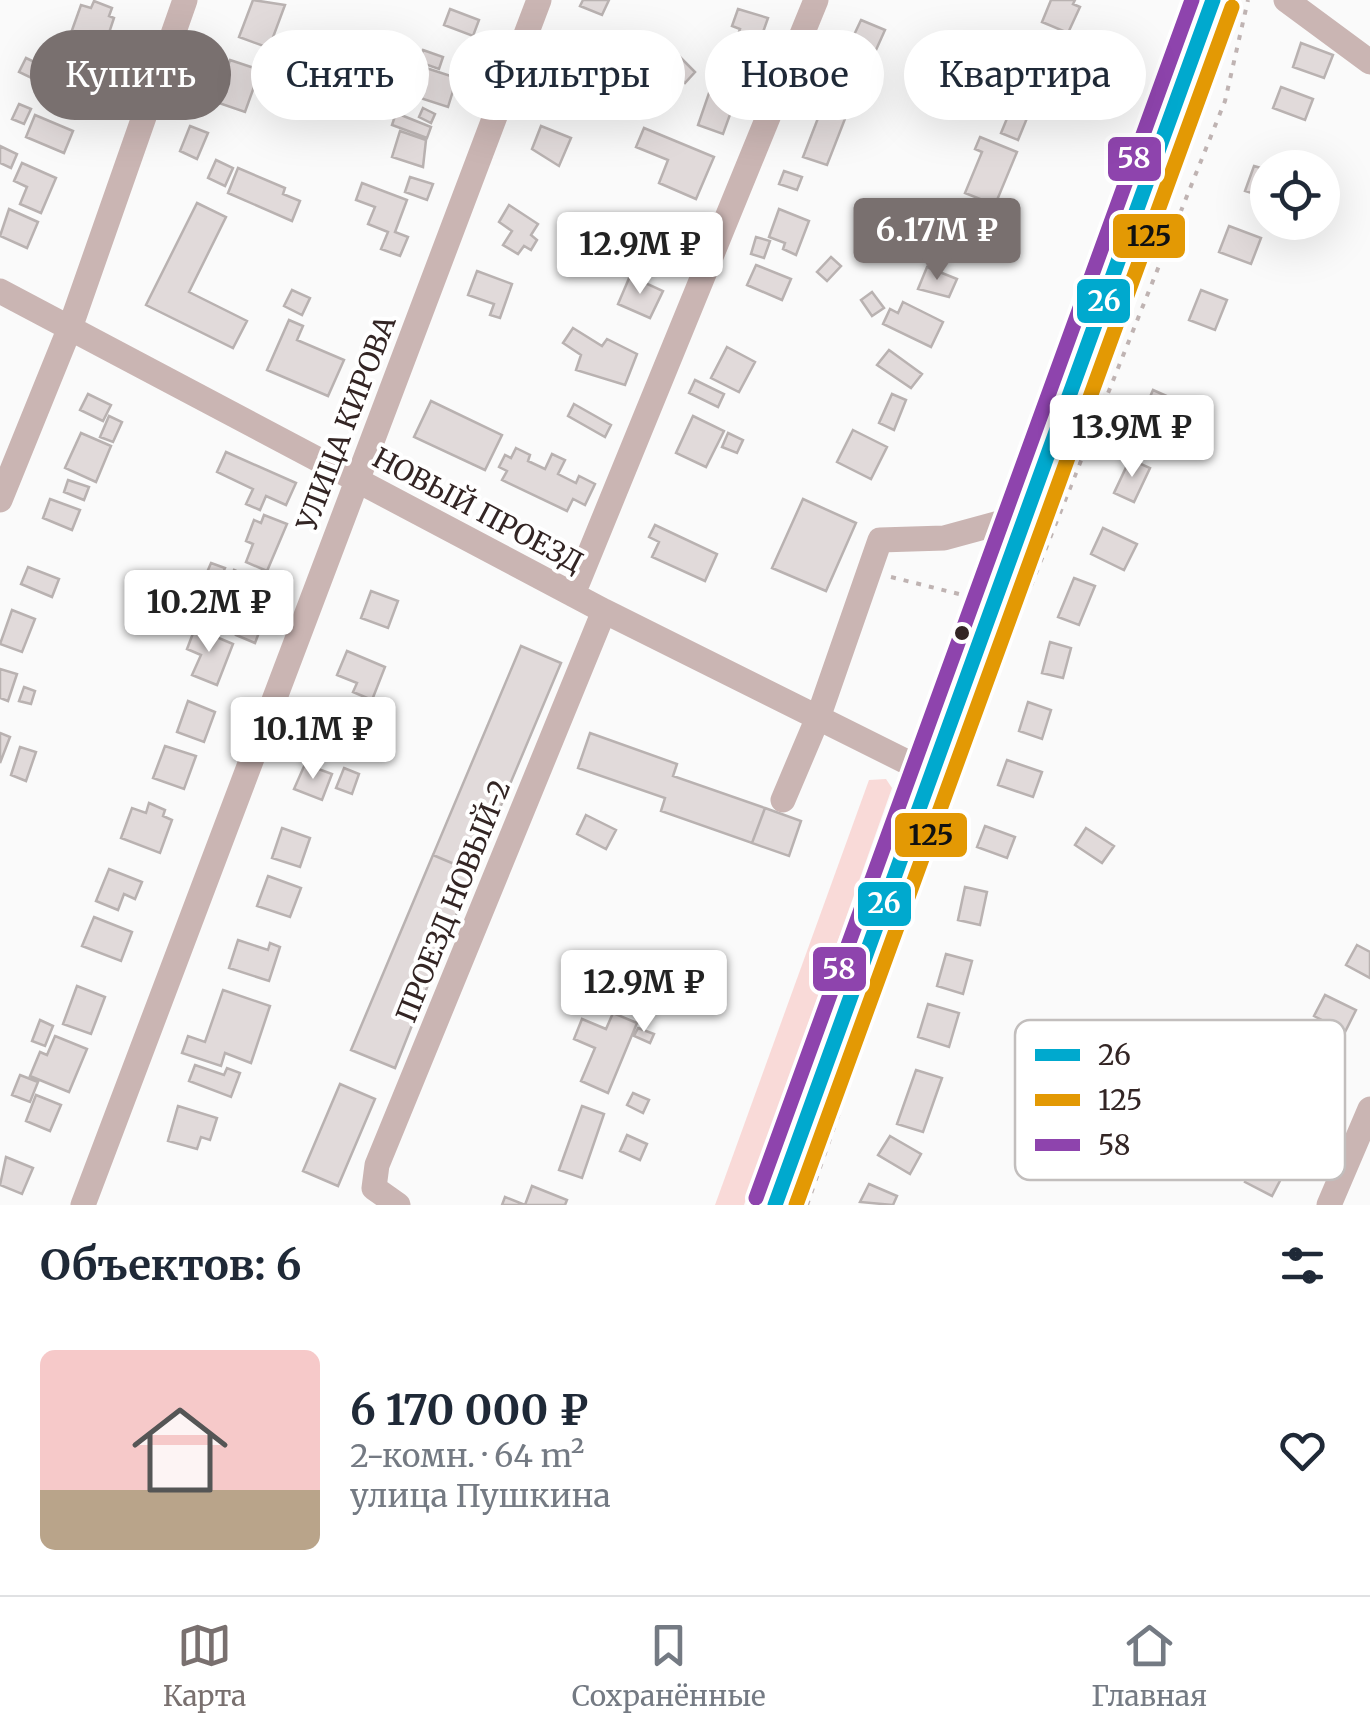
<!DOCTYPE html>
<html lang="ru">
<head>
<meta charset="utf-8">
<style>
  :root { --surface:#fff; --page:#f6f6f7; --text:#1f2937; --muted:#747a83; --line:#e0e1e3; --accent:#79706f }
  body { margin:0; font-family:Merriweather,serif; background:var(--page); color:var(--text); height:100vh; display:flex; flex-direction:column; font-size:38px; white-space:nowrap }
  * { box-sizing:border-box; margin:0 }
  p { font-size:32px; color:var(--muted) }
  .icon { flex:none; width:55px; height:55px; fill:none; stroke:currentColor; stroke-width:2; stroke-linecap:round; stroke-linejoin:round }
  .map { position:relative; height:1205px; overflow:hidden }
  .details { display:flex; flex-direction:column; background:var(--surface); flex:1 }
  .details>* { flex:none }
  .top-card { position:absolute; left:30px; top:30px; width:1310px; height:90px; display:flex; gap:20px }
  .controls { position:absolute; left:1250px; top:150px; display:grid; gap:20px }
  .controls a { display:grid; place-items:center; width:90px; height:90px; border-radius:50%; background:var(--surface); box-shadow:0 10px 40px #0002; font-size:50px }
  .price { position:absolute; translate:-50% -85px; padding:0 22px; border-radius:10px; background:#fff; color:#222; font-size:32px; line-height:65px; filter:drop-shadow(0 2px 5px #0008) }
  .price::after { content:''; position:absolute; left:50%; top:60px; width:30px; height:22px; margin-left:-15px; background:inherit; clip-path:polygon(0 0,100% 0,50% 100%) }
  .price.on { background:var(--accent); color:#fff }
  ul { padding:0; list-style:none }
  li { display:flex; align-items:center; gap:30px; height:250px; padding:0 40px }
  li+li { border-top:2px solid var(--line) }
  li span { display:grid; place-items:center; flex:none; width:280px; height:200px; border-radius:15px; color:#555 }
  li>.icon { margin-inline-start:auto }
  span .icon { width:120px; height:120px; fill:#fffc; stroke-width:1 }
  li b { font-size:42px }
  h2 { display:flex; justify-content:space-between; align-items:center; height:120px; padding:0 40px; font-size:42px }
  .chip { padding:0 35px; border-radius:45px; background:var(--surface); box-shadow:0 10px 40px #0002; font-size:35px; line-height:90px }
  .chip.on { background:var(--accent); color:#fff }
  .tab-bar { display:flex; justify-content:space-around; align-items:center; height:140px; border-top:2px solid var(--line); background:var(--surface); font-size:28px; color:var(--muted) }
  .tab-bar a { display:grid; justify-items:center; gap:5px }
  .tab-bar .on { color:var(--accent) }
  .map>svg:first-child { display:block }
</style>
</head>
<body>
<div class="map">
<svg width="1370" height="1205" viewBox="0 0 1370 1205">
  <rect width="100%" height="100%" fill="#fafafa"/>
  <path fill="#f9dad8" d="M886 779 892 788 744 1205H715L869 780Z"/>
  <path fill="#e1dada" stroke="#b9b2b1" stroke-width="2.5" d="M253 0 285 5 269 48 239 37Z
    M583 0H609L602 15 580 6Z
    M1051 0H1075L1073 4 1080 7 1068 33 1042 22Z
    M94 1 112 8 109 16 114 18 105 45 71 33 81 5 91 8Z
    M450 9 479 20 473 36 444 25Z
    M738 9 768 18 744 86 711 74 716 60 728 64 740 29 732 26Z
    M861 20 885 30 871 61 847 50Z
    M1031 41 1060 56 1042 91 1013 76Z
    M1301 43 1333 55 1324 78 1293 67Z
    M575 49 595 59 590 70 596 73 586 95 559 83Z
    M423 50 443 57 439 69 419 62Z
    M680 57 695 72 685 83 669 67Z
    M26 58 45 67 38 81 19 72Z
    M230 60 260 70 245 112 216 102Z
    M50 67 88 83 76 111 38 95Z
    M423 67 457 78 448 107 414 96Z
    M270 73 280 78 275 90 265 86Z
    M614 78 626 97 615 104 603 86Z
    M841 82 857 88 827 165 803 157 830 87 838 90Z
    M1281 87 1313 99 1305 120 1273 108Z
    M709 93 726 99 723 106 732 109 723 134 698 125Z
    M1015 99 1032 106 1018 140 1001 133Z
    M19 104 31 109 24 124 12 119Z
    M423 108 435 114 431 123 419 117Z
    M396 113 431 127 427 138 392 125Z
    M35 115 73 131 64 153 26 137Z
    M190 126 208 133 197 159 180 151Z
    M541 126 571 138 559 166 532 149Z
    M644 128 714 157 696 199 659 183 668 160 636 147Z
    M400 131 426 140 423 167 392 157Z
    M980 137 1017 152 995 205 965 193 982 152 975 149Z
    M0 146 17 154 11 168 0 163Z
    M216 160 233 168 225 186 208 178Z
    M22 163 56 178 41 213 20 204 27 187 14 181Z
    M1254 166 1268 170V198L1245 191Z
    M238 168 285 188 283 194 300 201 292 221 228 193Z
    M784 171 802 177 797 190 779 184Z
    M410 177 433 184 427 200 405 192Z
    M362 183 407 200 395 232 408 237 400 256 381 249 388 232 368 224 375 207 356 200Z
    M197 203 226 217 189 292 247 321 233 348 146 305Z
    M509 205 538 224 531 235 537 240 531 250 524 246 518 254 503 245 512 231 499 222Z
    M9 209 38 222 27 248 0 236Z
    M779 209 809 221 796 255 783 249 785 243 769 237Z
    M947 216 979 234 969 253 932 238 937 222Z
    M664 226 675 230 673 237 682 240 671 271 645 261 657 229 662 231Z
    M1229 226 1261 238 1251 264 1219 252Z
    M756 237 770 241 764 258 751 254Z
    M831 257 841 266 827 281 817 272Z
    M756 265 791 279 782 300 747 285Z
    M927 267 957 279 949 297 918 289Z
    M477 271 512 284 500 318 490 315 494 304 468 295Z
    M630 276 663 291 650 318 618 304Z
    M292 290 310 298 302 315 284 306Z
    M1201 290 1227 300 1215 330 1189 320Z
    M872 292 884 308 872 316 861 300Z
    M903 302 943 322 931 347 883 324 890 309 898 313Z
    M289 320 303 326 297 340 344 360 328 396 267 370Z
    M573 328 602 346 607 339 637 354 625 385 576 370 581 355 563 343Z
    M727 347 755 362 739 392 711 378Z
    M889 350 922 374 911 388 877 365Z
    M695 380 724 394 718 407 689 393Z
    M1153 390 1189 406 1180 426 1144 411Z
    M88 394 111 405 103 421 80 410Z
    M892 394 906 400 894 430 879 423Z
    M431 401 502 435 485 470 414 437Z
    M574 404 611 425 605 437 568 416Z
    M109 416 122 422 113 442 100 437Z
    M693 416 724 431 706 467 676 453Z
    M853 430 887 447 871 479 837 462Z
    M81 433 111 446 96 482 65 468Z
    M728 433 743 440 737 453 722 447Z
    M516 448 530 455 528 461 545 469 552 454 565 460 558 474 576 483 579 476 595 484 585 505 573 499 567 511 502 480 507 471 499 467 505 455 511 458Z
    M226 452 296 483 286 505 266 496 260 510 246 504 253 489 217 472Z
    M1130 459 1150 468 1134 502 1114 493Z
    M68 480 89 487 84 500 64 492Z
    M50 499 80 510 72 530 43 518Z
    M803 499 856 523 826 591 772 568Z
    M264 515 287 524 267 571 246 562 253 544 246 541 254 520 261 523Z
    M655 525 717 554 705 581 652 557 659 542 649 537Z
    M1103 528 1137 544 1124 570 1091 554Z
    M211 563 225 568 216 589 202 584Z
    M28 567 59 579 52 597 21 584Z
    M234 570 262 582 247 616 219 604Z
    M1074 578 1095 586 1079 625 1058 617Z
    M371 591 398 601 388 628 361 618Z
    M12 610 35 619 22 652 0 644Z
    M241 622 260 630 255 643 236 635Z
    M195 628 233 644 217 685 192 675 201 655 187 649Z
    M1050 642 1071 648 1063 678 1042 673Z
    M521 646 561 663 473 872 433 855Z
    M347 651 385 667 372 700 353 692 357 683 337 675Z
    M0 669 17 674 8 701 0 698Z
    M24 687 35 691 31 704 19 701Z
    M188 701 215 712 204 742 177 732Z
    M1028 702 1051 710 1042 739 1019 731Z
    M325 705 353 713 345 741 317 734Z
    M366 712 388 722 380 740 358 730Z
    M0 733 10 737 0 763Z
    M590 733 677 764 673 776 765 808 752 843 661 811 665 798 578 768Z
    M165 746 196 756 184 789 153 778Z
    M20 747 36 752 26 781 11 775Z
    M1007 760 1042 772 1033 797 998 785Z
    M305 764 332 774 322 800 294 789Z
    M344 768 359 774 352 794 336 788Z
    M149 803 165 810 163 816 172 820 160 853 121 838 132 808 146 813Z
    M765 808 801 821 789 856 752 843Z
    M586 815 616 830 606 849 577 834Z
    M985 826 1015 837 1007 858 977 847Z
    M282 828 310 838 300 867 272 858Z
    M1086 828 1114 846 1102 863 1075 845Z
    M433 855 473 872 395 1068 351 1050Z
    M109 869 142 882 135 899 124 894 118 910 96 901Z
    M268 876 301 888 290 917 257 906Z
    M965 887 987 892 980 925 958 920Z
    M94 917 132 932 121 961 82 946Z
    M238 940 268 950 270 943 280 947 269 981 229 968Z
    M1357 945 1370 952V978L1346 965Z
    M946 954 972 961 963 994 937 986Z
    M667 958 690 967 685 980 662 970Z
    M626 963 655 975 643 1003 615 992Z
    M77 986 105 997 91 1034 63 1024Z
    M223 990 270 1006 251 1063 225 1053 221 1066 182 1053 188 1036 205 1042Z
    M1325 995 1356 1010 1345 1032 1314 1016Z
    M928 1004 959 1013 949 1047 918 1037Z
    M613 1013 637 1023 608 1093 581 1081 595 1048 574 1039 582 1019 606 1029Z
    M40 1020 53 1026 45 1046 32 1041Z
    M638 1028 654 1034 650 1043 634 1036Z
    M55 1036 87 1049 69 1092 30 1076 40 1052 47 1055Z
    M195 1065 224 1075 227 1068 240 1073 231 1097 189 1081Z
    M916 1070 942 1078 923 1132 897 1124Z
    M20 1075 38 1082 30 1102 12 1095Z
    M340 1084 375 1099 338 1186 303 1171Z
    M633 1093 649 1100 643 1113 627 1105Z
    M36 1095 61 1105 50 1131 26 1121Z
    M178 1106 217 1118 210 1140 201 1137 197 1149 168 1141Z
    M582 1106 604 1114 582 1178 559 1170Z
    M627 1135 647 1144 640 1160 620 1151Z
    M890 1136 921 1154 910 1174 878 1155Z
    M6 1157 33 1168 22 1194 0 1185Z
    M1256 1159 1284 1173 1272 1196 1245 1182Z
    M869 1184 897 1196 893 1205 860 1202Z
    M532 1186 567 1200 565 1205H502L505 1197 525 1205Z"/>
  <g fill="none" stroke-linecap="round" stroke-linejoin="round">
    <path stroke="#bfb3b2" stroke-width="4" stroke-dasharray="5 8" stroke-linecap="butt" d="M891 577 959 594
      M1026 598 1225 101 1248 0
      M807 1205 840 1110"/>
    <path stroke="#cab5b3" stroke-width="25" d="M1286 0 1370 62
      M0 291 604 611 931 774
      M0 500 71 325 185 0
      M573 594 816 0
      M783 800 819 715 880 540 944 538 1025 516
      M83 1205 539 0
      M398 1205 374 1188 377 1165 604 611
      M1329 1205 1370 1109"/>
    <path stroke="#c9b6b5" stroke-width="32" d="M775 1205 1213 0"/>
    <g stroke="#fff" stroke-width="22">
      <path id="bus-1" d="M775 1205 1213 0"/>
    </g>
    <g stroke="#fff" stroke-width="22">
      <path id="bus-2" d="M796 1205 1232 7"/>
    </g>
    <g stroke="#fff" stroke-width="22">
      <path id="bus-3" d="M756 1198 1192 0"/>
    </g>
    <use href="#bus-1" stroke="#00a9ce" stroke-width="15"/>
    <use href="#bus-2" stroke="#e39904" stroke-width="15"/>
    <use href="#bus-3" stroke="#8e44ad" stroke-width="15"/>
  </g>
  <circle fill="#332524" stroke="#fff" stroke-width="4" cx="962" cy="633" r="9"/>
  <g text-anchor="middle" stroke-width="8" stroke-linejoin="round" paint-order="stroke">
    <g font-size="28" fill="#332524" stroke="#fff">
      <text transform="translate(346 423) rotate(-69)" y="10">УЛИЦА КИРОВА</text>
      <text transform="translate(478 510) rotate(28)" y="10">НОВЫЙ ПРОЕЗД</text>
      <text transform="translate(453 901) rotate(-68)" y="10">ПРОЕЗД НОВЫЙ-2</text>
    </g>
  </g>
  <rect x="1015" y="1020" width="330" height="160" rx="15" fill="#fff" stroke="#c2bebd" stroke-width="2.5"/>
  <rect x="1035" y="1049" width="45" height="12" fill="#00a9ce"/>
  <rect x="1035" y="1094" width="45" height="12" fill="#e39904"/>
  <rect x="1035" y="1139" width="45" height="12" fill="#8e44ad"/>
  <g font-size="28" fill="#332524">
    <text x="1098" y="1065">26</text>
    <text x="1098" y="1110">125</text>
    <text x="1098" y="1155">58</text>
  </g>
  <g stroke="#fff" stroke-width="4">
    <rect x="1106" y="135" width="57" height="48" rx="10" fill="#8e44ad"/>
    <rect x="1111" y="212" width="76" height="48" rx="10" fill="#e39904"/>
    <rect x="1075" y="277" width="57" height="48" rx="10" fill="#00a9ce"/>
    <rect x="893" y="811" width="76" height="48" rx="10" fill="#e39904"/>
    <rect x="856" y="880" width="57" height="48" rx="10" fill="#00a9ce"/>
    <rect x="811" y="945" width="57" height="48" rx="10" fill="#8e44ad"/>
  </g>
  <g font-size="28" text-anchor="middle" font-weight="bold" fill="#fff">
    <text x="1134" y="168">58</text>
    <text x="1104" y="311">26</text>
    <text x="884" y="913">26</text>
    <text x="839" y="979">58</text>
  </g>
  <g font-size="28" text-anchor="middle" font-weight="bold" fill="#111">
    <text x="1149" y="246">125</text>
    <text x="931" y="845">125</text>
  </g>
</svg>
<div class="controls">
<a><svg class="icon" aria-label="locate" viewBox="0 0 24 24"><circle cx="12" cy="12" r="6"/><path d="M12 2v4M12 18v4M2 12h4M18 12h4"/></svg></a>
</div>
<b class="price on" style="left:937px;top:283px">6.17M ₽</b>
<b class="price" style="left:640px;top:297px">12.9M ₽</b>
<b class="price" style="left:1132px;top:480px">13.9M ₽</b>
<b class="price" style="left:209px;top:655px">10.2M ₽</b>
<b class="price" style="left:313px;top:782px">10.1M ₽</b>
<b class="price" style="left:644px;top:1035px">12.9M ₽</b>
<div class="top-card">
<a class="chip on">Купить</a>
<a class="chip">Снять</a>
<a class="chip">Фильтры</a>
<a class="chip">Новое</a>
<a class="chip">Квартира</a>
</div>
</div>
<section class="details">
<h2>Объектов: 6<svg class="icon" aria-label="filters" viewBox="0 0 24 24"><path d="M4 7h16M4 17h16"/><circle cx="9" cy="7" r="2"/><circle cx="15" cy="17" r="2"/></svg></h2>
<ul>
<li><span style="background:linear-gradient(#f6c9c9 70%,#b9a48a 0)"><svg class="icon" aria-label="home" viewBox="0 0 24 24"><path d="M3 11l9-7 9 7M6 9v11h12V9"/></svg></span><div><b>6 170 000 ₽</b><p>2-комн. · 64 m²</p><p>улица Пушкина</p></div><svg class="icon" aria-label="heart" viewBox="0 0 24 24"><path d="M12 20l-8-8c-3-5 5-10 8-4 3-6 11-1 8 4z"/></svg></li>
</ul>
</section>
<nav class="tab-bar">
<a class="on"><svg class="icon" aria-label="map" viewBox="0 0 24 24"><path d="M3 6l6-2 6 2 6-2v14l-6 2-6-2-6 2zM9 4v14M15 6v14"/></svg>Карта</a>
<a><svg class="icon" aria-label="saved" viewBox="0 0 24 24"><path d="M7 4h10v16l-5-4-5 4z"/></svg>Сохранённые</a>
<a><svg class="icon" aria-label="home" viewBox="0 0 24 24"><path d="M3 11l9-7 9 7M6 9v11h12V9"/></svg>Главная</a>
</nav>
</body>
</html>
